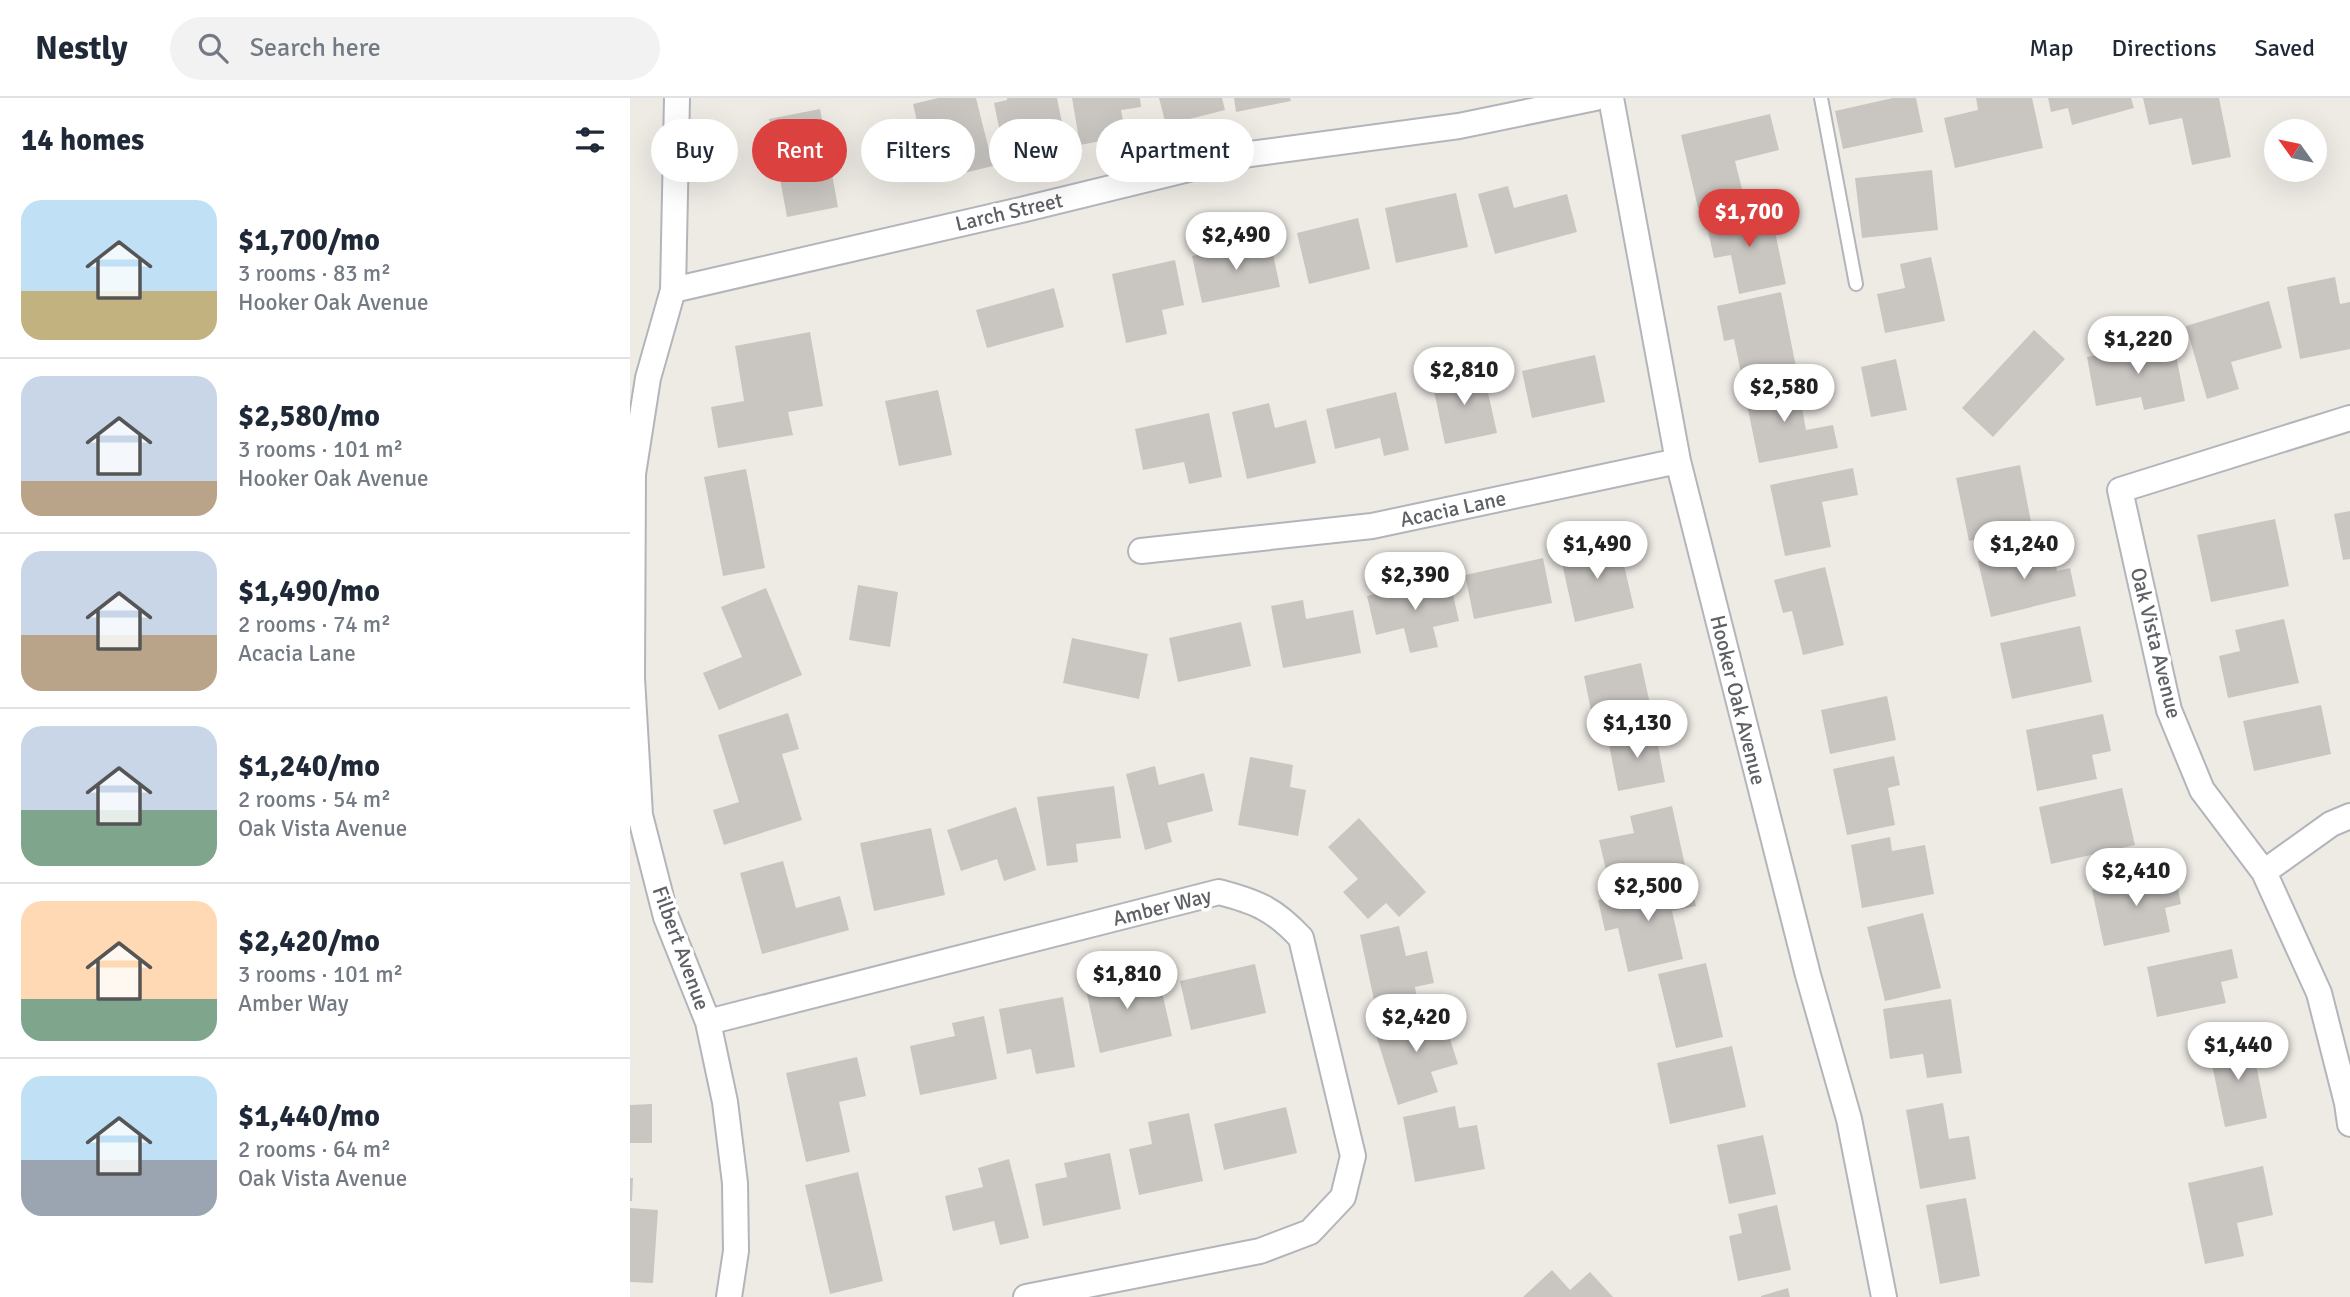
<!DOCTYPE html>
<html lang="en">
<head>
<meta charset="utf-8">
<style>
  :root { --surface:#fff; --page:#f2f2f3; --text:#1f2937; --muted:#747a83; --line:#e0e1e3; --accent:#da413f }
  body { margin:0; font-family:Signika,sans-serif; background:var(--page); color:var(--text); height:100vh; display:flex; flex-direction:column; font-size:26px; white-space:nowrap }
  * { box-sizing:border-box; margin:0 }
  p { font-size:23px; color:var(--muted) }
  .icon { flex:none; width:38px; height:38px; fill:none; stroke:currentColor; stroke-width:2; stroke-linecap:round; stroke-linejoin:round }
  .map { position:relative; flex:1; overflow:hidden }
  .side { display:flex; flex-direction:column; background:var(--surface); width:630px }
  .side>* { flex:none }
  .top-card { position:absolute; left:21px; top:21px; width:665px; height:63px; display:flex; gap:14px }
  .needle { width:46px; rotate:303deg }
  .fabs { position:absolute; left:1634px; top:21px; display:grid; gap:14px }
  .fabs a { display:grid; place-items:center; width:63px; height:63px; border-radius:50%; background:var(--surface); box-shadow:0 7px 28px #0002; font-size:35px }
  .price { position:absolute; translate:-50% -60px; padding:0 16px; border-radius:24px; background:#fff; color:#222; font-size:23px; line-height:46px; filter:drop-shadow(0 2px 4px #0008) }
  .price::after { content:''; position:absolute; left:50%; top:42px; width:21px; height:16px; margin-left:-10px; background:inherit; clip-path:polygon(0 0,100% 0,50% 100%) }
  .price.active { background:var(--accent); color:#fff }
  ul { padding:0; list-style:none }
  li { display:flex; align-items:center; gap:21px; height:175px; padding:0 21px }
  li+li { border-top:2px solid var(--line) }
  li span { display:grid; place-items:center; flex:none; width:196px; height:140px; border-radius:21px; color:#555 }
  li>.icon { margin-inline-start:auto }
  span .icon { width:84px; height:84px; fill:#fffc; stroke-width:1 }
  li b { font-size:30px }
  h2 { display:flex; justify-content:space-between; align-items:center; height:84px; padding:0 21px; font-size:30px }
  .chip { padding:0 24px; border-radius:32px; background:var(--surface); box-shadow:0 7px 28px #0002; font-size:24px; line-height:63px }
  .chip.active { background:var(--accent); color:#fff }
  header { display:flex; align-items:center; gap:42px; box-sizing:border-box; height:98px; padding:0 35px; background:var(--surface); border-bottom:2px solid var(--line) }
  header strong { font-size:33px }
  nav { display:flex; gap:38px; margin-inline-start:auto; font-size:24px }
  .search { width:490px; height:63px; background:var(--page); display:flex; align-items:center; gap:18px; box-sizing:border-box; padding:0 24px; border-radius:38px; color:var(--muted); font-size:26px }
  main { display:flex; flex:1; min-height:0 }
  .map>svg:first-child { display:block }
</style>
</head>
<body>
<header>
<strong>Nestly</strong>
<div class="search"><svg class="icon" aria-label="search" viewBox="0 0 24 24"><circle cx="10" cy="10" r="6"/><path d="M15 15l6 6"/></svg>Search here</div>
<nav><a>Map</a><a>Directions</a><a>Saved</a></nav>
</header>
<main>
<section class="side">
<h2>14 homes<svg class="icon" aria-label="filters" viewBox="0 0 24 24"><path d="M4 7h16M4 17h16"/><circle cx="9" cy="7" r="2"/><circle cx="15" cy="17" r="2"/></svg></h2>
<ul>
<li><span style="background:linear-gradient(#bfe0f5 65%,#c2b280 0)"><svg class="icon" aria-label="home" viewBox="0 0 24 24"><path d="M3 11l9-7 9 7M6 9v11h12V9"/></svg></span><div><b>$1,700/mo</b><p>3 rooms · 83 m²</p><p>Hooker Oak Avenue</p></div></li>
<li><span style="background:linear-gradient(#c9d6e8 75%,#b9a48a 0)"><svg class="icon" aria-label="home" viewBox="0 0 24 24"><path d="M3 11l9-7 9 7M6 9v11h12V9"/></svg></span><div><b>$2,580/mo</b><p>3 rooms · 101 m²</p><p>Hooker Oak Avenue</p></div></li>
<li><span style="background:linear-gradient(#c9d6e8 60%,#b9a48a 0)"><svg class="icon" aria-label="home" viewBox="0 0 24 24"><path d="M3 11l9-7 9 7M6 9v11h12V9"/></svg></span><div><b>$1,490/mo</b><p>2 rooms · 74 m²</p><p>Acacia Lane</p></div></li>
<li><span style="background:linear-gradient(#c9d6e8 60%,#7fa58c 0)"><svg class="icon" aria-label="home" viewBox="0 0 24 24"><path d="M3 11l9-7 9 7M6 9v11h12V9"/></svg></span><div><b>$1,240/mo</b><p>2 rooms · 54 m²</p><p>Oak Vista Avenue</p></div></li>
<li><span style="background:linear-gradient(#ffd9b3 70%,#7fa58c 0)"><svg class="icon" aria-label="home" viewBox="0 0 24 24"><path d="M3 11l9-7 9 7M6 9v11h12V9"/></svg></span><div><b>$2,420/mo</b><p>3 rooms · 101 m²</p><p>Amber Way</p></div></li>
<li><span style="background:linear-gradient(#bfe0f5 60%,#9aa5b1 0)"><svg class="icon" aria-label="home" viewBox="0 0 24 24"><path d="M3 11l9-7 9 7M6 9v11h12V9"/></svg></span><div><b>$1,440/mo</b><p>2 rooms · 64 m²</p><p>Oak Vista Avenue</p></div></li>
</ul>
</section>
<div class="map">
<svg width="1720" height="1199" viewBox="0 0 1720 1199">
  <rect width="100%" height="100%" fill="#eeebe5"/>
  <path fill="#c9c6c2" d="M308 0H346L363 68 301 83 283 6Z
    M377 0H427L433 30 404 36 409 61 377 68 364 5 377 2Z
    M442 0H510L511 9 491 12 496 38 450 47Z
    M529 0H592L595 12 536 27Z
    M604 0H660L661 3 606 14Z
    M1263 0H1286L1293 34 1213 51 1205 13Z
    M1346 0H1402L1413 50 1325 70 1314 20 1348 12Z
    M1418 0H1501L1504 10 1442 27 1438 10 1421 14Z
    M1513 0H1589L1601 59 1562 67 1552 20 1519 27Z
    M190 11 208 109 157 119 139 21Z
    M1140 16 1149 52 1105 63 1114 99 1068 110 1051 37Z
    M1302 72 1308 132 1232 140 1225 80Z
    M878 88 884 110 937 96 947 134 865 156 848 96Z
    M826 95 838 149 766 165 755 110Z
    M1140 110 1156 186 1109 196 1101 157 1084 160 1076 124Z
    M728 120 740 171 679 186 667 135Z
    M640 142 650 189 572 205 562 158Z
    M1301 159 1315 223 1255 235 1247 196 1275 190 1270 166Z
    M545 162 554 207 532 212 537 236 496 245 482 176Z
    M1705 179 1710 206 1720 204V251L1670 261 1657 189Z
    M424 190 434 229 357 250 346 212Z
    M1151 194 1166 269 1112 280 1104 241 1094 243 1087 208Z
    M1639 203 1652 250 1601 264 1609 291 1577 301 1556 228Z
    M1404 232 1435 261 1363 339 1332 310Z
    M180 234 193 308 158 314 163 337 88 350 81 309 114 303 105 248Z
    M1543 242 1555 303 1514 312 1511 299 1466 308 1457 259Z
    M965 257 975 304 902 320 892 273Z
    M1266 261 1277 312 1241 319 1231 269Z
    M853 272 867 335 815 346 802 283Z
    M1167 282 1176 332 1203 327 1208 350 1129 365 1114 292Z
    M308 292 322 357 269 368 255 303Z
    M766 294 779 352 754 358 750 340 705 351 696 311Z
    M639 305 645 330 676 322 686 365 617 381 602 314Z
    M579 315 592 379 559 386 554 364 513 372 505 331Z
    M1390 367 1402 429 1339 443 1326 380Z
    M1223 370 1228 397 1192 404 1201 449 1155 458 1140 387Z
    M116 371 135 470 93 478 74 379Z
    M1720 413V461L1713 462 1704 416Z
    M1645 421 1659 488 1581 504 1567 437Z
    M988 442 1004 510 945 524 930 456Z
    M1421 446 1427 473 1440 470 1446 498 1361 519 1348 463Z
    M913 460 922 505 844 521 835 477Z
    M1195 469 1214 547 1173 557 1162 513 1153 515 1144 482Z
    M819 479 829 523 803 529 808 549 780 555 774 530 746 537 737 498Z
    M228 487 268 494 260 549 219 542Z
    M136 490 172 577 89 612 73 575 112 559 91 509Z
    M673 502 676 521 723 512 731 555 653 570 641 508Z
    M1654 521 1669 585 1598 600 1589 558 1610 553 1605 532Z
    M611 524 621 568 548 584 539 540Z
    M1450 528 1462 584 1382 601 1370 545Z
    M442 540 518 556 509 601 433 585Z
    M1011 565 1023 620 965 632 954 578Z
    M1257 598 1266 642 1200 656 1191 612Z
    M1691 607 1701 656 1624 673 1613 623Z
    M158 615 169 651 152 656 172 722 94 747 83 712 109 704 88 637Z
    M1473 616 1481 653 1462 657 1467 681 1407 693 1396 632Z
    M1025 632 1035 684 988 693 978 641Z
    M1264 658 1270 687 1258 690 1265 727 1217 737 1203 671Z
    M620 659 663 667 660 689 676 692 668 738 608 727Z
    M525 668 529 687 574 675 583 713 537 725 542 744 515 752 496 676Z
    M484 688 491 740 446 746 448 764 417 768 407 699Z
    M1492 690 1505 747 1421 766 1409 709Z
    M1042 708 1056 772 980 789 969 742 1004 735 1000 718Z
    M386 709 406 772 374 783 367 761 331 773 317 732Z
    M729 720 796 794 769 819 756 805 738 821 713 794 728 781 698 749Z
    M301 730 315 797 244 813 230 745Z
    M1260 739 1262 753 1295 747 1304 796 1232 810 1221 747Z
    M153 763 166 810 210 798 219 832 132 856 110 775Z
    M1545 774 1551 806 1535 810 1540 834 1474 848 1462 792Z
    M1060 781 1066 808 1042 813 1053 861 998 874 988 830 975 833 968 802Z
    M1293 815 1311 890 1255 903 1237 829Z
    M769 828 776 858 797 853 804 885 785 889 788 907 747 916 730 837Z
    M1602 851 1608 880 1591 884 1596 905 1527 919 1517 869Z
    M1076 865 1093 939 1046 950 1028 876Z
    M625 866 636 915 561 932 550 883Z
    M492 874 494 884 528 876 542 938 470 955 454 883Z
    M433 899 445 969 406 976 401 951 377 956 369 911Z
    M1321 901 1332 975 1297 980 1293 956 1260 961 1253 911Z
    M810 910 828 966 801 974 808 994 768 1007 744 931Z
    M354 918 367 981 290 997 280 948 325 938 322 925Z
    M1620 938 1637 1020 1595 1029 1578 947Z
    M1102 948 1116 1009 1040 1026 1027 965Z
    M227 959 236 998 209 1004 220 1054 176 1064 156 975Z
    M1313 1005 1319 1041 1339 1038 1346 1081 1290 1091 1276 1012Z
    M22 1006V1045H0V1007Z
    M825 1008 829 1030 847 1027 855 1071 785 1084 773 1019Z
    M656 1009 667 1055 594 1072 584 1026Z
    M559 1015 573 1083 509 1097 499 1051 522 1046 518 1024Z
    M1133 1037 1146 1096 1099 1106 1087 1047Z
    M480 1055 491 1111 413 1128 405 1086 437 1079 434 1065Z
    M379 1061 399 1140 370 1147 364 1123 323 1133 315 1098 353 1089 348 1070Z
    M1633 1068 1643 1117 1607 1125 1614 1158 1575 1166 1558 1085Z
    M228 1074 253 1183 200 1196 175 1087Z
    M0 1080H3L2 1103H0Z
    M1336 1100 1350 1178 1310 1186 1296 1107Z
    M1147 1107 1161 1172 1108 1183 1099 1138 1112 1135 1108 1116Z
    M0 1110 28 1112 23 1185 0 1184Z
    M922 1172 940 1192 960 1174 983 1199H893Z
    M1158 1190 1160 1199H1131V1198Z"/>
  <g fill="none" stroke-linecap="round" stroke-linejoin="round">
    <g stroke="#b2b5b9" stroke-width="16">
      <path id="service" d="M1191 0 1226 186"/>
    </g>
    <g stroke="#b2b5b9" stroke-width="28">
      <path id="minor" d="M47 0 43 192 18 280 3 376 2 580 10 717 36 819 78 924 95 1004 105 1085 106 1153 99 1199
        M981 0 1048 363 1178 877 1219 1021 1254 1199
        M43 192 395 111 620 56 829 28 965 0
        M1720 320 1490 392 1539 612 1572 692 1634 774 1689 895 1717 1005 1720 1026
        M511 453 742 428 1048 363
        M1634 774 1701 726 1720 718
        M78 924 589 794C627 804 644 811 671 840L723 1058 713 1099 680 1134 630 1153 396 1199"/>
    </g>
    <use href="#service" stroke="#fff" stroke-width="12"/>
    <use href="#minor" stroke="#fff" stroke-width="24"/>
  </g>
  <g text-anchor="middle" stroke-width="7" stroke-linejoin="round" paint-order="stroke">
    <g font-size="21" fill="#5d6064" stroke="#fff">
      <text transform="translate(379 114) rotate(-13)" y="7">Larch Street</text>
      <text transform="translate(823 411) rotate(-12)" y="7">Acacia Lane</text>
      <text transform="translate(1526 545) rotate(76)" y="7">Oak Vista Avenue</text>
      <text transform="translate(1108 602) rotate(76)" y="7">Hooker Oak Avenue</text>
      <text transform="translate(532 809) rotate(-14)" y="7">Amber Way</text>
      <text transform="translate(51 850) rotate(70)" y="7">Filbert Avenue</text>
    </g>
  </g>
</svg>
<div class="fabs">
<a><svg class="needle" viewBox="-14 -14 28 28"><path d="M0-13l5 13h-10z" fill="#e53935"/><path d="M0 13l5-13h-10z" fill="#747a83"/></svg></a>
</div>
<b class="price active" style="left:1119px;top:151px">$1,700</b>
<b class="price" style="left:606px;top:174px">$2,490</b>
<b class="price" style="left:1508px;top:278px">$1,220</b>
<b class="price" style="left:834px;top:309px">$2,810</b>
<b class="price" style="left:1154px;top:326px">$2,580</b>
<b class="price" style="left:967px;top:483px">$1,490</b>
<b class="price" style="left:1394px;top:483px">$1,240</b>
<b class="price" style="left:785px;top:514px">$2,390</b>
<b class="price" style="left:1007px;top:662px">$1,130</b>
<b class="price" style="left:1506px;top:810px">$2,410</b>
<b class="price" style="left:1018px;top:825px">$2,500</b>
<b class="price" style="left:497px;top:913px">$1,810</b>
<b class="price" style="left:786px;top:956px">$2,420</b>
<b class="price" style="left:1608px;top:984px">$1,440</b>
<div class="top-card">
<a class="chip">Buy</a>
<a class="chip active">Rent</a>
<a class="chip">Filters</a>
<a class="chip">New</a>
<a class="chip">Apartment</a>
</div>
</div>
</main>
</body>
</html>
